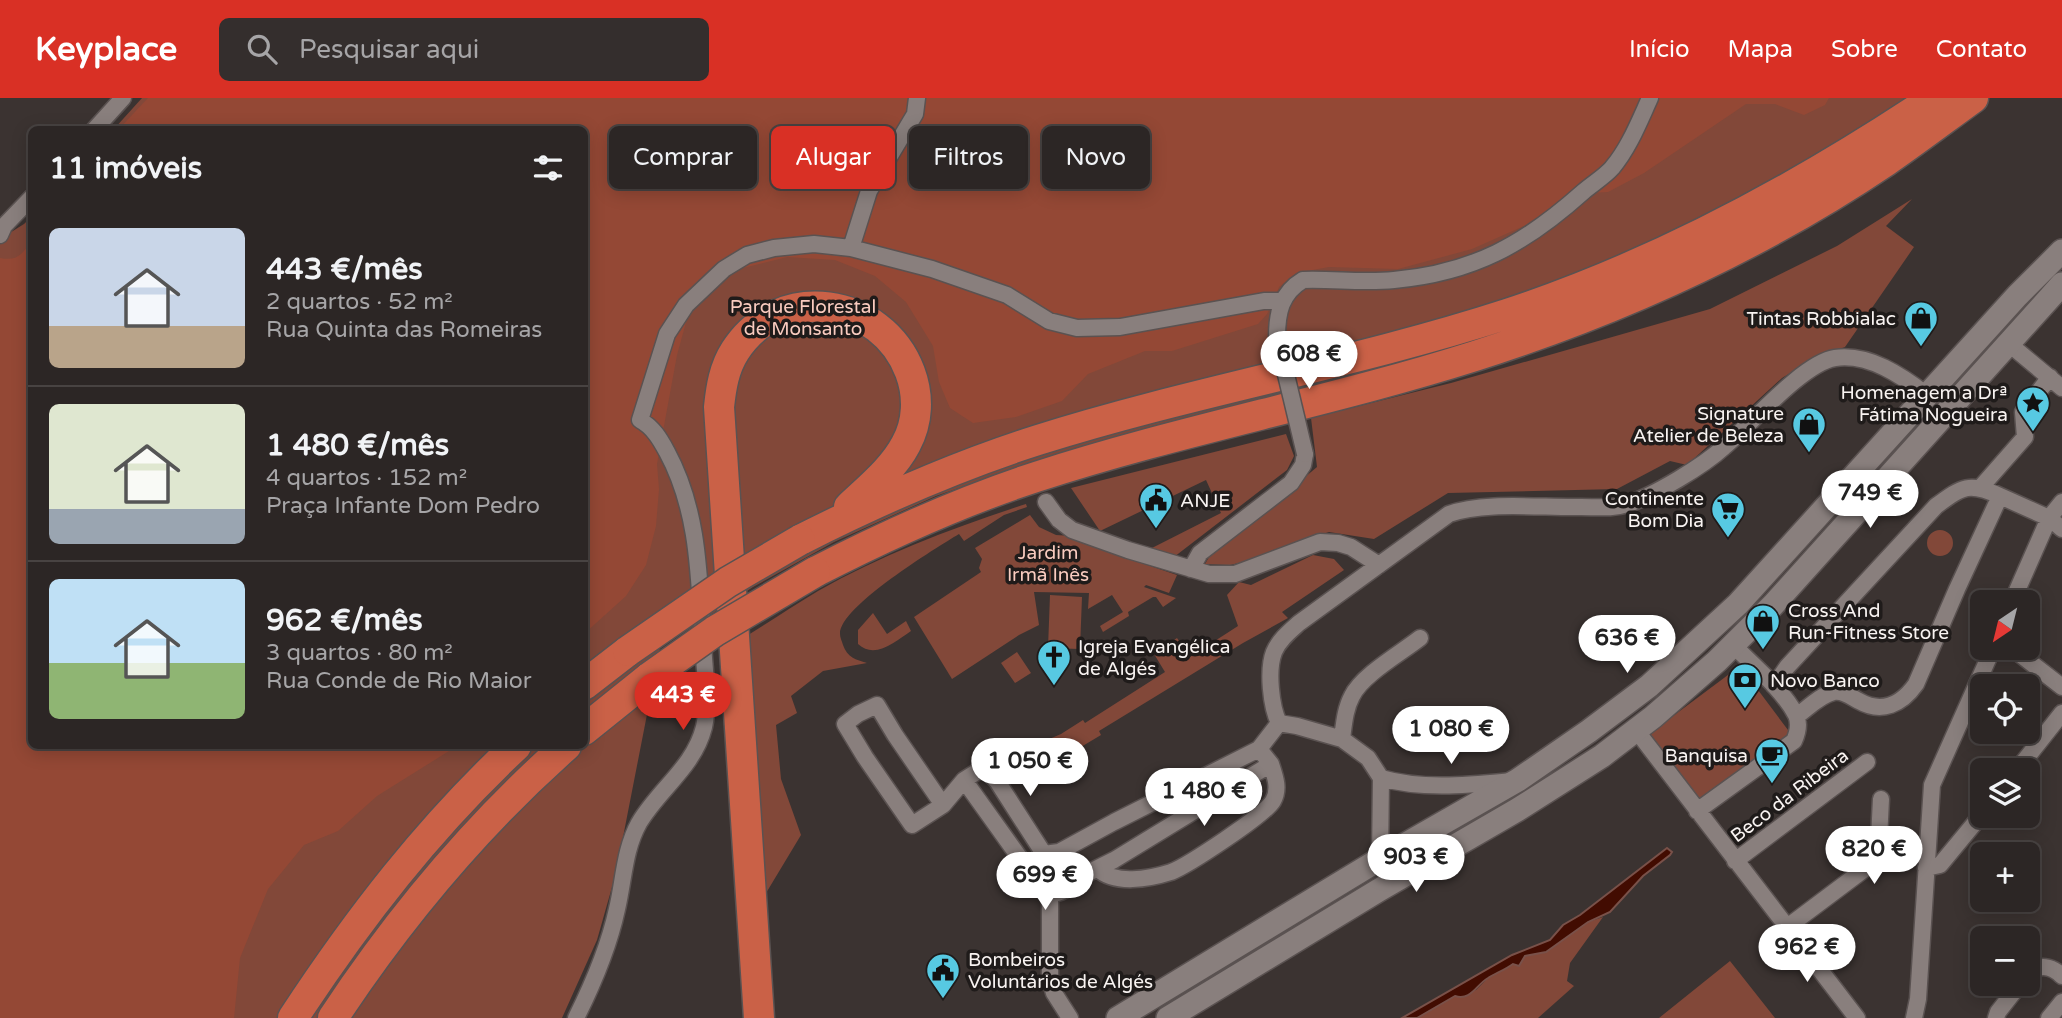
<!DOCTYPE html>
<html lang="pt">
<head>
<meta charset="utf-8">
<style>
  :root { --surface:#2c2625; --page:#342e2d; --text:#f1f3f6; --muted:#a6a5a7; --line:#484342; --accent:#d93025 }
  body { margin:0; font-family:"Varela Round",sans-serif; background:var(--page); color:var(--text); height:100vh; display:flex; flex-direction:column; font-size:26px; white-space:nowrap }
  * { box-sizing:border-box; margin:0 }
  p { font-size:23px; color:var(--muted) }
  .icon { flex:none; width:38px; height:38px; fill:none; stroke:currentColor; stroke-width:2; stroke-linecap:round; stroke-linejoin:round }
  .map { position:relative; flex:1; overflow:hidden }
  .panel { position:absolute; left:28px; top:28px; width:560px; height:623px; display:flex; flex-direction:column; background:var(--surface); border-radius:10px; box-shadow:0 4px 18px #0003,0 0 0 2px var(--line) }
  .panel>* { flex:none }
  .hud { position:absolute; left:609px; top:28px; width:665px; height:63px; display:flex; gap:14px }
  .needle { width:46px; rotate:215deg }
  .tools { position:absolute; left:1970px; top:492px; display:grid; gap:14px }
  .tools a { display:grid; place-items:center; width:70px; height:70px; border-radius:10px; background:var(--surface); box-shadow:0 4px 18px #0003,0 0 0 2px var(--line); font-size:35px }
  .price { position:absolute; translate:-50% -60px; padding:0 16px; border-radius:24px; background:#fff; color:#222; font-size:23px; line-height:46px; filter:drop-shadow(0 2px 4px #0008) }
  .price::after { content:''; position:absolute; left:50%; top:42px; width:21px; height:16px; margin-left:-10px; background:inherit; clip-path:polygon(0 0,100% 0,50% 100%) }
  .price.active { background:var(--accent); color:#fff }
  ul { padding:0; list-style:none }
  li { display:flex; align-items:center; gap:21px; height:175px; padding:0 21px }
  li+li { border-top:2px solid var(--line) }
  li span { display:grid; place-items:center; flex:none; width:196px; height:140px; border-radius:10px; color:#555 }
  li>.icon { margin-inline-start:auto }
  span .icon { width:84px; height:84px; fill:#fffc; stroke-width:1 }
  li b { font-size:30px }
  h2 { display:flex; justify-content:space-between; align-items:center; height:84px; padding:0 21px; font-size:30px }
  .chip { padding:0 24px; border-radius:10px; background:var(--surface); box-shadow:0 4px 18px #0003,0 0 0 2px var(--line); font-size:24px; line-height:63px }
  .chip.active { background:var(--accent); color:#fff }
  header { display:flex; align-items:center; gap:42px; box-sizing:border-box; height:98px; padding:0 35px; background:var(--accent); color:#fff }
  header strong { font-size:33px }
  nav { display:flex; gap:38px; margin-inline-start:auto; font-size:24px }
  .search { width:490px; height:63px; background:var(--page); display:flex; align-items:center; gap:18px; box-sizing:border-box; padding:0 24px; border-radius:10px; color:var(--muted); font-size:26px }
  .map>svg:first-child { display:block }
</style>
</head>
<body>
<header>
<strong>Keyplace</strong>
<div class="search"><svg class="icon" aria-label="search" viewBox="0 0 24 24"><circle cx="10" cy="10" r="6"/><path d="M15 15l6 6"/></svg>Pesquisar aqui</div>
<nav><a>Início</a><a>Mapa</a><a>Sobre</a><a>Contato</a></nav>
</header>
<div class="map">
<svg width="2062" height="920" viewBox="0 0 2062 920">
  <rect width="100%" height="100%" fill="#3b3331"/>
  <path fill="#824839" d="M142 0H1955L1555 216 1430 256 1341 282 1195 318 1042 361 936 398 834 444 753 489 660 550 616 775 597 842 562 920H0V141L24 126 31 119 32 648H584V32L114 31Z
    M1912 101 1886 128 1914 149 1845 249 1815 260 1782 280 1687 367 1670 363 1617 391 1448 395 1374 441 1329 434 1273 452 1248 463 1230 467 1205 466 1209 459 1317 369 1311 320 1451 285 1710 211 1837 148Z
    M1286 336 1294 358 1287 372 1174 459 1148 452 1221 415 1206 382 1100 433 1071 390Z
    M1026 406 1027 409 1004 417 964 443 959 436C936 450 839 509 840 536 840 540 842 543 843 547 847 559 856 562 867 565L823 573 791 598 797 615 776 627 781 681 801 737 760 805 745 539C769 524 793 508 818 493 883 456 955 429 1026 406Z
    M1030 417 1039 429 1056 437 1072 438 1103 452 1177 477 1169 495 1146 487 1144 489 1176 500 1163 509 1156 499H1153L1128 514 1129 518 1103 534 1100 528 1123 514 1112 497 1088 511 1089 495 1034 494 1039 527 1019 537 952 581 914 519 981 474 979 470 982 461 975 450Z
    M1927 445a13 13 0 1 1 26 0a13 13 0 1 1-26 0Z
    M1313 457 1334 461 1344 472 1282 514 1288 520 1243 545 1099 633 1101 637 1041 673 1028 650 1061 636 1083 622 1085 625 1165 574 1154 556 1177 540 1190 559 1238 528 1227 497 1239 484 1251 487Z
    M1050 497 1082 499 1080 551 1048 550Z
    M873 515 887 536 906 523 911 533C896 543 875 562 858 546V532Z
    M1017 554 1031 575 1015 585 1001 565Z
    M1740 568 1791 636 1700 704 1649 636Z
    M1603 819 1570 865 1567 883 1574 888 1538 920H1417L1455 898 1476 892 1488 880 1513 866 1519 868 1525 858 1546 854 1588 824Z
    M1730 863 1775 920H1659Z"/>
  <path fill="#944835" d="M148 0H1829L1825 7 1804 17 1775 6H1746L1644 75 1608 94 1568 96 1535 123 1472 151 1398 171 1329 169 1296 175 1279 189 1267 216 1258 226 1172 253H1145L1088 276 1062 303 1016 319 973 325 950 310 939 284 933 248 906 204 875 178 835 162 787 159 735 172 690 210 677 257 657 366 659 391 656 428 646 467 626 498 585 535 584 32H118Z
    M31 123 32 648H457L377 698 338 733 304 747 268 791 240 860 234 920H0V160C16 163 21 158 30 145L26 128Z"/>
  <path fill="#420c01" stroke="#795149" stroke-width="2" d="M1667 750 1672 754 1670 757 1643 778 1610 814 1588 824 1546 854 1525 858 1519 868 1513 866C1505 872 1496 875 1488 880 1476 887 1471 903 1455 898L1417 920H1402L1512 857 1550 842 1563 827 1580 817Z"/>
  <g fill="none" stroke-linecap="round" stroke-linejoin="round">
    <g stroke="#5a5251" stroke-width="19">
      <path id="street" d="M94 32 123 0
        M0 137 4 128 32 99
        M851 150 869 93 915 16 917 0
        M1277 239C1277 215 1281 195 1303 182 1334 181 1364 185 1394 182 1473 175 1525 146 1583 94 1592 86 1604 79 1612 70 1629 50 1639 24 1650 0
        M2008 245 2062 290
        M1981 389 2025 339 2023 314 2050 279
        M2000 398 2049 420 2062 431
        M1046 404 1059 422 1072 432 1128 452 1209 476H1235L1320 444 1338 445 1351 449 1379 467
        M1191 471 1200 455 1291 385 1303 367 1305 356
        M2012 504 2049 420 2062 404
        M2012 550 2062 589
        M1774 588 1787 569 1936 408C1963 388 1969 384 2000 398L1957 491 1916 586C1902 606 1882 616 1859 603 1851 599 1843 592 1834 594 1820 597 1808 610 1797 618
        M1279 625C1271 609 1267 572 1274 554 1279 542 1290 533 1299 525L1449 416C1484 403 1543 410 1581 409 1597 409 1613 411 1628 406 1655 397 1703 368 1724 349 1751 326 1803 265 1835 260 1869 255 1902 278 1927 297
        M1636 632 1857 920
        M983 669 997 683 1044 756
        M2017 672 2062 615
        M1381 680C1422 692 1469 687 1512 683
        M964 682 1032 777
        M943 707 895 637 877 607 858 616 845 626 865 659 912 727 943 707 964 682 1010 653
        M1697 713 1794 643C1798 634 1800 626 1796 617 1783 592 1753 567 1733 547
        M1059 754C1071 760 1076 769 1074 782 1062 802 1038 799 1032 777L1037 762 1044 756 1059 754 1114 724 1259 651 1279 625 1297 628 1342 641
        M1380 761 1381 680 1368 660 1342 641C1344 626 1345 611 1352 598 1362 577 1401 555 1420 540
        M1735 763 1867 664
        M1926 770 1940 767 1983 715
        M1098 771C1115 787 1149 781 1171 774 1187 768 1265 717 1273 703 1280 691 1275 678 1271 666
        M1074 782 1114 762 1271 666 1259 651
        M1050 796V881L1054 895 1070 920
        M1786 830 1878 761 1881 701
        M2028 876C2039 865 2052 868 2062 878
        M576 920C593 886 609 848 617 811 624 782 624 752 639 725 659 691 694 669 704 629 710 602 704 572 703 544 699 479 699 413 667 354 660 341 653 329 640 322L667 236 686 207 724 171 747 157 774 150 814 146 851 150 932 171 1007 197 1049 223 1077 230 1120 229 1264 203H1282
        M1914 920 1918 901 1932 687 1993 550
        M1996 920 1998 914 2020 886
        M2049 920 2062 904"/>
    </g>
    <g stroke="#5a5251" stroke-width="26">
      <path id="secondary" d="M1118 920 1380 761 1518 682 1589 633 1649 588 1738 506 2017 198 2062 153
        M1168 920 1379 792 1517 712 1602 658 1653 619 1717 563 1773 507 2062 186"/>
    </g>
    <g stroke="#5a5251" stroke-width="33">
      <path id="highway" d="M800 442C877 403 956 368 1038 342 1193 293 1353 266 1507 216 1659 166 1801 89 1934 0
        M815 474C887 437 959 404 1036 379 1180 332 1330 304 1475 258 1619 212 1760 148 1886 63 1915 43 1944 21 1973 0
        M584 587 628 553
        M584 632 650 579
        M293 920C358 821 429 729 516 648
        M333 920C399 820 477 727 566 648
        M759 920 719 309C721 290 724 270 735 253 779 184 882 199 910 274 919 298 918 324 906 346 893 371 869 390 849 409"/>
    </g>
    <use href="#street" stroke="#897f7d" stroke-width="16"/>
    <use href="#secondary" stroke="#897f7d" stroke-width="23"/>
    <use href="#highway" stroke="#ca6147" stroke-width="30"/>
    <g stroke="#5a5251" stroke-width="19" stroke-linecap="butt">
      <path id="street-bridge" d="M1277 239 1305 356"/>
    </g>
    <g stroke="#5a5251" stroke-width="33" stroke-linecap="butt">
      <path id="highway-bridge" d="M628 553 728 484 800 442
        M650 579 715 533 815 474"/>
    </g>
    <use href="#street-bridge" stroke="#897f7d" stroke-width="16"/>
    <use href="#highway-bridge" stroke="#ca6147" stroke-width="30"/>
  </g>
  <defs>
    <g id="shop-pin" transform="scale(1.75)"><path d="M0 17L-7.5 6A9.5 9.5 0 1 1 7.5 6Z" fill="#57c9e2" stroke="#1f1b1a"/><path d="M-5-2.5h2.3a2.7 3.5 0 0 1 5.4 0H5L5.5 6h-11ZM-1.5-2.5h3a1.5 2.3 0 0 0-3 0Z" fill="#111"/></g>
    <g id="sight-pin" transform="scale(1.75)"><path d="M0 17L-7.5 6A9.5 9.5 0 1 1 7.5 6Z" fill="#57c9e2" stroke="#1f1b1a"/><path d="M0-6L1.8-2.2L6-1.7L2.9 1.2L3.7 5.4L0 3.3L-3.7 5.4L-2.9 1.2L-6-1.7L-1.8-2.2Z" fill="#111"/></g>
    <g id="civic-pin" transform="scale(1.75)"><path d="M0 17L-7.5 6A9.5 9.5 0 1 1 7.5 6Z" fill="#57c9e2" stroke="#1f1b1a"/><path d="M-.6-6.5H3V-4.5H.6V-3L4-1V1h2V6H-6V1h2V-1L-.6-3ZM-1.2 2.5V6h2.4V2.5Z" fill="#111"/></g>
    <g id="supermarket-pin" transform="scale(1.75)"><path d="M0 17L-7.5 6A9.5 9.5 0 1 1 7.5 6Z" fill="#57c9e2" stroke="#1f1b1a"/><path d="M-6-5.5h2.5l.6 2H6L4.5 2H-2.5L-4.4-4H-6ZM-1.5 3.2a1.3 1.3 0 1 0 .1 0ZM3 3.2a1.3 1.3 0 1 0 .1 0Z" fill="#111"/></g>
    <g id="church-pin" transform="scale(1.75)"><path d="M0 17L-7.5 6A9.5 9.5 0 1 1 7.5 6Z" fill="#57c9e2" stroke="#1f1b1a"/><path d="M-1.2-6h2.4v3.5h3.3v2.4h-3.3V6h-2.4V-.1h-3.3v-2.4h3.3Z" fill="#111"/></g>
    <g id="bank-pin" transform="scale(1.75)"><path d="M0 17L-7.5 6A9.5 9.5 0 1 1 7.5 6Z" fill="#57c9e2" stroke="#1f1b1a"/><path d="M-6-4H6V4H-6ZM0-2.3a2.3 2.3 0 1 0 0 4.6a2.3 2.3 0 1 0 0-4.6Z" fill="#111"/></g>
    <g id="cafe-pin" transform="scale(1.75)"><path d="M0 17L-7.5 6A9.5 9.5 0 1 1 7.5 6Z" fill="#57c9e2" stroke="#1f1b1a"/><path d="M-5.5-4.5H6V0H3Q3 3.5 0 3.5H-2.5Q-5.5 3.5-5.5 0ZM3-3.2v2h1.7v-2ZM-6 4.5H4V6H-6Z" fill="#111"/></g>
  </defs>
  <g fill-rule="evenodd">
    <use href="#shop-pin" x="1921" y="220"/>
    <use href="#sight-pin" x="2033" y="305"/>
    <use href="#shop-pin" x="1809" y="326"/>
    <use href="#civic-pin" x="1156" y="402"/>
    <use href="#supermarket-pin" x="1728" y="411"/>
    <use href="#shop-pin" x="1763" y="523"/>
    <use href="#church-pin" x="1054" y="559"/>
    <use href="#bank-pin" x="1745" y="582"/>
    <use href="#cafe-pin" x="1772" y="657"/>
    <use href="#civic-pin" x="943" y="872"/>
  </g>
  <g text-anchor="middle" stroke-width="7" stroke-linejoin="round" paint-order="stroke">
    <g font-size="19" fill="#f9cbbf" stroke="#1f1b1a">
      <text x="803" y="215">Parque Florestal<tspan x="803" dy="22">de Monsanto</tspan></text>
      <text x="1048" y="461">Jardim<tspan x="1048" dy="22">Irmã Inês</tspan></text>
    </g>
    <g font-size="19" fill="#f8f3f1" stroke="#1f1b1a" text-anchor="end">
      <text x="1896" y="227">Tintas Robbialac</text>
      <text x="2008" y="301">Homenagem a Drª<tspan x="2008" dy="22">Fátima Nogueira</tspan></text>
      <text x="1784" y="322">Signature<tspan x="1784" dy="22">Atelier de Beleza</tspan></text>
      <text x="1704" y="407">Continente<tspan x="1704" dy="22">Bom Dia</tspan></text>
      <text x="1180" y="409" text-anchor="start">ANJE</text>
      <text x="1788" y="519" text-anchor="start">Cross And<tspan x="1788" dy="22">Run-Fitness Store</tspan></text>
      <text x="1078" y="555" text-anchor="start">Igreja Evangélica<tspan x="1078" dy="22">de Algés</tspan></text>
      <text x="1770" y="589" text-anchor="start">Novo Banco</text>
      <text x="1748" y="664">Banquisa</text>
      <text x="968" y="868" text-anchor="start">Bombeiros<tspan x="968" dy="22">Voluntários de Algés</tspan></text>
    </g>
    <g font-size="19" fill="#f8f3f1" stroke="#1f1b1a">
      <text transform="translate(1789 697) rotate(-37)" y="7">Beco da Ribeira</text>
    </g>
  </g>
</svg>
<div class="tools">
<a><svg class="needle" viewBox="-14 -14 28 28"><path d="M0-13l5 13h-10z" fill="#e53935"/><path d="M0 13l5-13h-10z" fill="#a6a5a7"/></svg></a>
<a><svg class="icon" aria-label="locate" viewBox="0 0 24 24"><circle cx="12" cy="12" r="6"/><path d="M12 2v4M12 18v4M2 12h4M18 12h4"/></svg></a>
<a><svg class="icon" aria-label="layers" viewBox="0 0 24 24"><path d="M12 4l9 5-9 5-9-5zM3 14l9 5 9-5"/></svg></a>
<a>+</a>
<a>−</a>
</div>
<b class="price" style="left:1309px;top:293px">608 €</b>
<b class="price" style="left:1870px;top:432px">749 €</b>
<b class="price" style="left:1627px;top:577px">636 €</b>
<b class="price active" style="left:683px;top:634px">443 €</b>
<b class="price" style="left:1451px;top:668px">1 080 €</b>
<b class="price" style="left:1030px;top:700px">1 050 €</b>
<b class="price" style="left:1204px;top:730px">1 480 €</b>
<b class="price" style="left:1874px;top:788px">820 €</b>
<b class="price" style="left:1416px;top:796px">903 €</b>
<b class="price" style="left:1045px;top:814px">699 €</b>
<b class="price" style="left:1807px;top:886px">962 €</b>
<div class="hud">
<a class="chip">Comprar</a>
<a class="chip active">Alugar</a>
<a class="chip">Filtros</a>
<a class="chip">Novo</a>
</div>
<section class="panel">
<h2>11 imóveis<svg class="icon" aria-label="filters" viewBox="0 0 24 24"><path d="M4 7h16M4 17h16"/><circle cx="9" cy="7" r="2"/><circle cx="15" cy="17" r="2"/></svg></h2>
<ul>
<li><span style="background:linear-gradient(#c9d6e8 70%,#b9a48a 0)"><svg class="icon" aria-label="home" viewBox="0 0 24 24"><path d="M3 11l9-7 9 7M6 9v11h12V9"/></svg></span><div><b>443 €/mês</b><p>2 quartos · 52 m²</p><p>Rua Quinta das Romeiras</p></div></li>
<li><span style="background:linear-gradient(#dfe7d0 75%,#9aa5b1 0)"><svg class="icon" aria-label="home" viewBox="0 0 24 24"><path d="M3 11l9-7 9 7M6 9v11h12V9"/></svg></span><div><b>1 480 €/mês</b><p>4 quartos · 152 m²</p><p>Praça Infante Dom Pedro</p></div></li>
<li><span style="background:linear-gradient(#bfe0f5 60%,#8fb573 0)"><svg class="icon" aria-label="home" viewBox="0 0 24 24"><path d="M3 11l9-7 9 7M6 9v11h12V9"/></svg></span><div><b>962 €/mês</b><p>3 quartos · 80 m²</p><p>Rua Conde de Rio Maior</p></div></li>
</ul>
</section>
</div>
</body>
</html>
